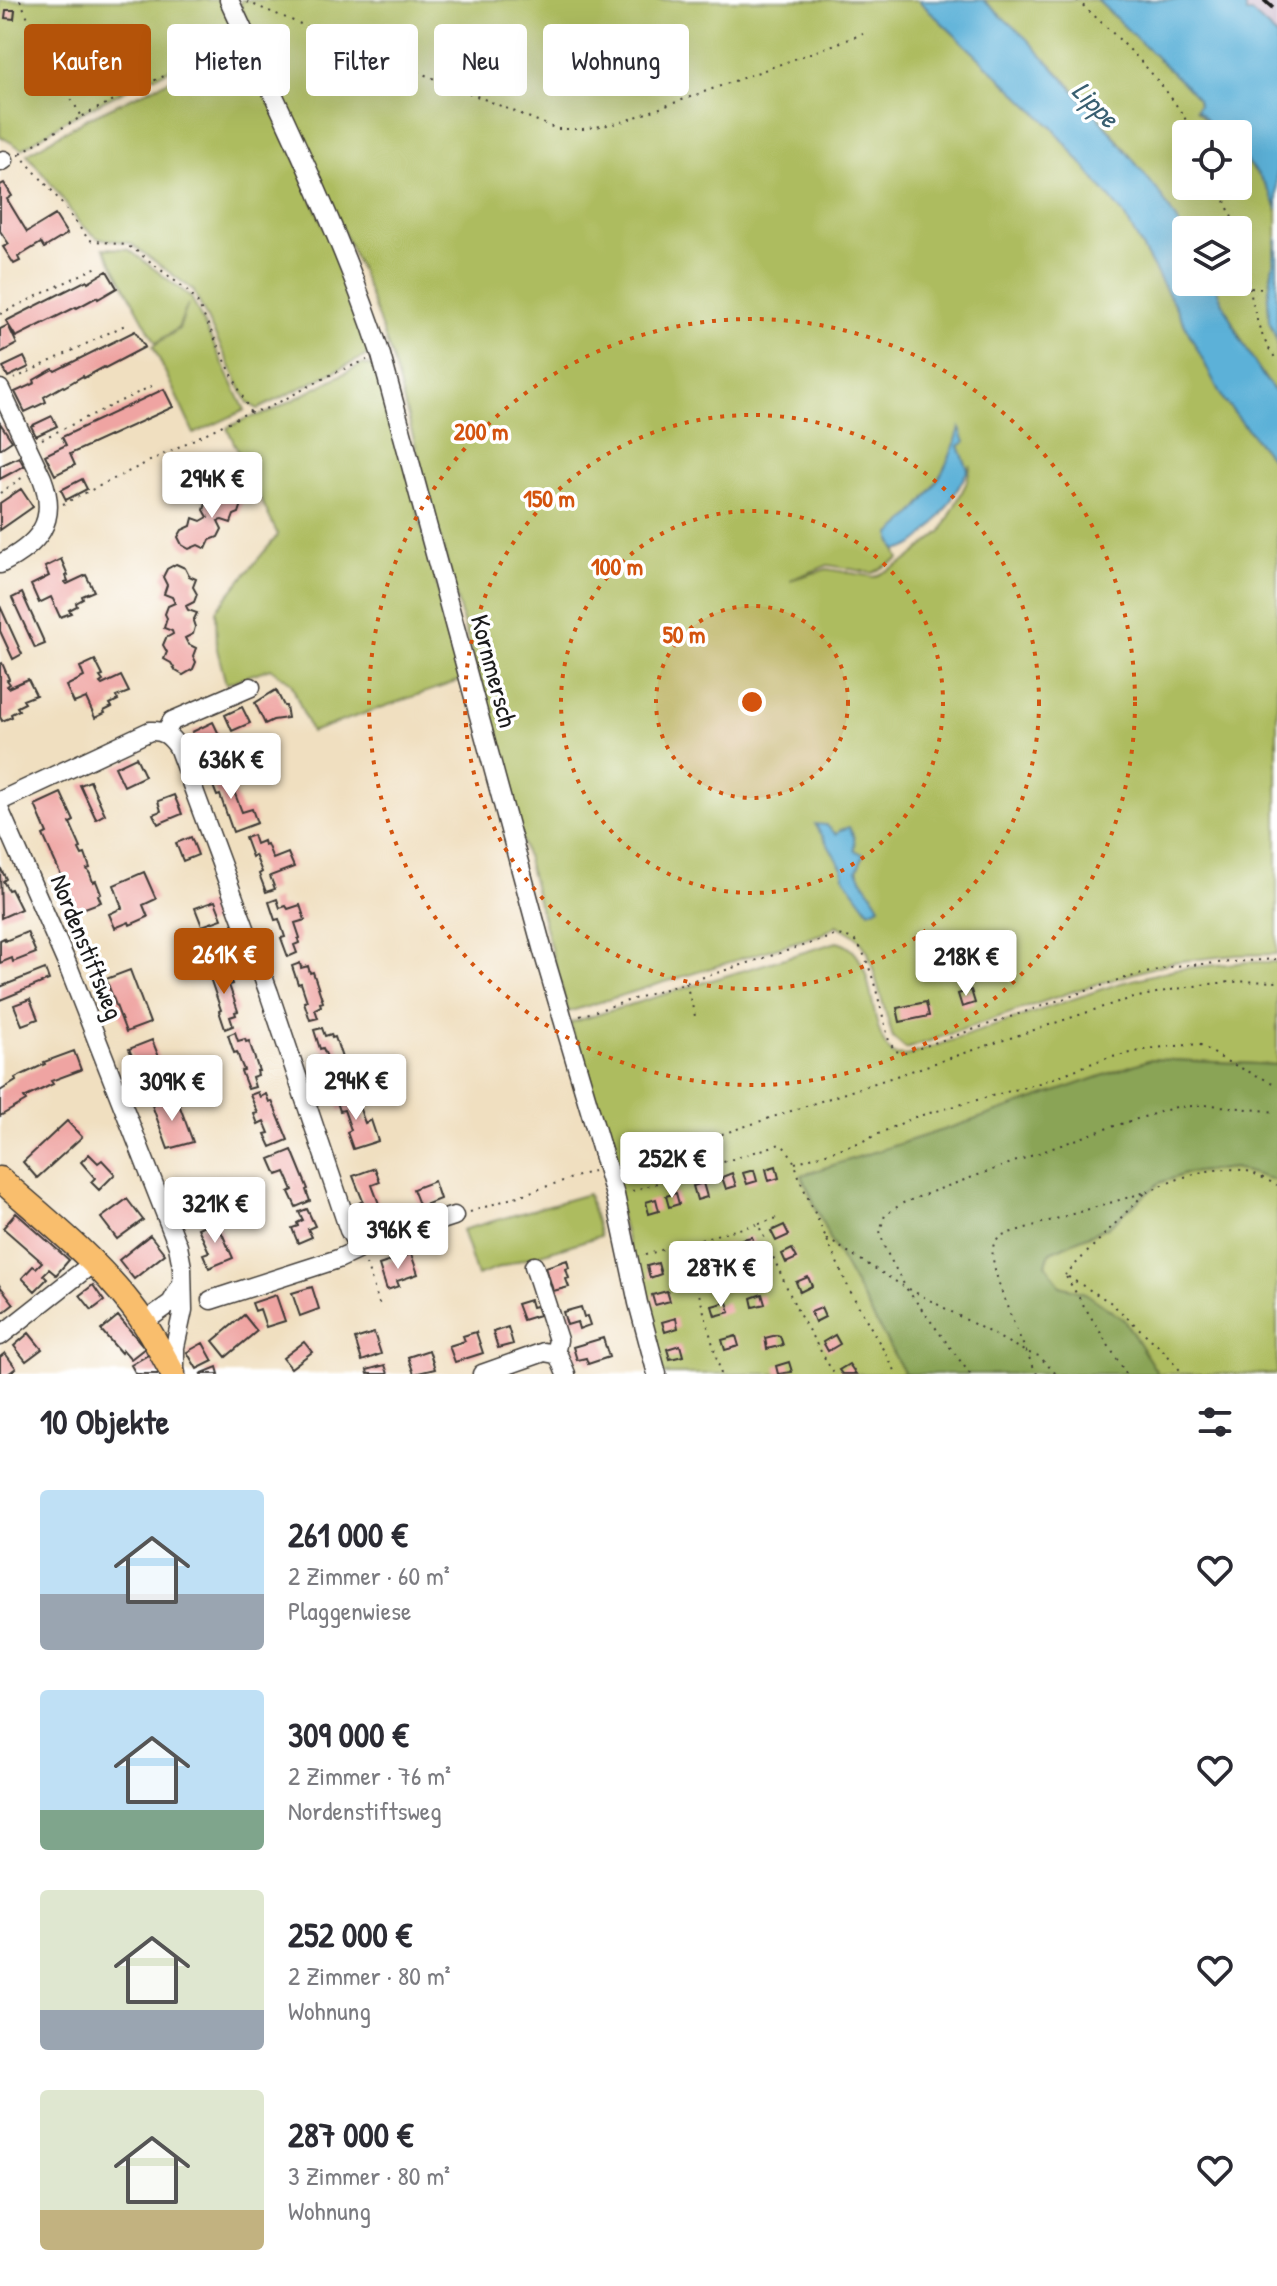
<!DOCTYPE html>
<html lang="de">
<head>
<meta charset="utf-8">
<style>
  :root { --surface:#fff; --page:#f2f2f3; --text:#2b2b33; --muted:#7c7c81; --accent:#b45309 }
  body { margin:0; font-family:"Patrick Hand",sans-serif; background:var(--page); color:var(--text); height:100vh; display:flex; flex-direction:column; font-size:30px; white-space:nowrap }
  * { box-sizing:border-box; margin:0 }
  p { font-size:26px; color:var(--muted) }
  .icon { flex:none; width:44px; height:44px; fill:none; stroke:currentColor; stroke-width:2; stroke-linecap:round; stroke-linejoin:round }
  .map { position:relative; height:1374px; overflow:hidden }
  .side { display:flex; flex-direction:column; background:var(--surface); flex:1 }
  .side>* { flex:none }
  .banner { position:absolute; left:24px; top:24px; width:800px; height:72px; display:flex; gap:16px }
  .tools { position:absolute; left:1172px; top:120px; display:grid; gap:16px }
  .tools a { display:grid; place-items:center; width:80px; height:80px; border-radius:8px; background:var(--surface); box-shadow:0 8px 32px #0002; font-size:40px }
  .price { position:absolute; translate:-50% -68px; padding:0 18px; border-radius:8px; background:#fff; color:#222; font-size:26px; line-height:52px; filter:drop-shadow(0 2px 4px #0008) }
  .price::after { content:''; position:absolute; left:50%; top:48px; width:24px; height:18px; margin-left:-12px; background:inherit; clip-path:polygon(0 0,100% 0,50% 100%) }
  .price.selected { background:var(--accent); color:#fff }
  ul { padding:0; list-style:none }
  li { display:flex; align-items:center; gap:24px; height:200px; padding:0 40px }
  li span { display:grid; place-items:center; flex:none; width:224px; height:160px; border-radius:8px; color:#555 }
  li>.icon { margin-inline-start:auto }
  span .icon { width:96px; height:96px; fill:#fffc; stroke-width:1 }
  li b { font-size:34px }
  h2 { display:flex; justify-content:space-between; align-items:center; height:96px; padding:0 40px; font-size:34px }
  .chip { padding:0 28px; border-radius:8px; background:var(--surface); box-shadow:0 8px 32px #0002; font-size:28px; line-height:72px }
  .chip.selected { background:var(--accent); color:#fff }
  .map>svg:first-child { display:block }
</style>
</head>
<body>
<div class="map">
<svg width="1277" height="1374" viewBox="0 0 1277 1374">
  <rect width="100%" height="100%" fill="#fff"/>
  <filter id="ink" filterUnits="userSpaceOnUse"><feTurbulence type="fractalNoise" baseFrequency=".0125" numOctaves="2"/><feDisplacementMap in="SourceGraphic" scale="16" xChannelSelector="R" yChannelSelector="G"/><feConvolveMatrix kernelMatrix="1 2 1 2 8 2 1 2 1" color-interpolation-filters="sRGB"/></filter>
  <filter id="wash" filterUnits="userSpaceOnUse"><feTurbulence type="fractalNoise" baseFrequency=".006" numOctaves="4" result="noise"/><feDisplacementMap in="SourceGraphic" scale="32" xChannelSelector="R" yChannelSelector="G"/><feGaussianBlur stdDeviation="1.8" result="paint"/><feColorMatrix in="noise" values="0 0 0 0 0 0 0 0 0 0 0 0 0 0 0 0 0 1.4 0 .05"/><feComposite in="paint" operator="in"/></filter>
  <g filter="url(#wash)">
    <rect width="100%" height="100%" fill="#f0dfc0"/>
    <path fill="#cfbdce" d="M1238 0H1277V36L1253 13H1246V7Z"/>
    <path fill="#adbc5f" stroke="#646c3e" stroke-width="2" fill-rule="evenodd" d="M0 0H220L240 35 154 77 149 66 133 74 137 84 65 121 22 149 0 136Z
      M241 0H918L1053 128 1124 215 1174 304 1223 399 1277 466V954L1236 955 1172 962 1077 990 906 1049 893 1038 868 952 857 937 837 925 824 933 568 1012 392 358 363 276 321 180 240 6ZM960 429 959 446 968 470 971 465 966 484 942 531 906 561 875 577 827 569 790 580 828 565 873 573 899 559 891 540V534C924 508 948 470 960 429Z
      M983 0H1097L1185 85 1198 99 1199 105 1196 110 1220 134H1186V186H1238V152L1262 179 1272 196 1277 209V237L1268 297 1269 321 1277 341V394C1250 360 1231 321 1213 282H1238V230H1186V236C1132 148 1061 69 983 0Z
      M244 45 270 97 374 348 364 357 258 409 248 403 193 290 130 243 98 238 79 223 59 194 27 154 84 120Z
      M104 248 128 249 191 297 245 410 194 434 153 346 179 329 188 304 178 328 156 343Z
      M362 364 381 368 461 680 311 732 291 683 270 668 226 684 217 649 216 610 278 535 227 428 247 418 268 413Z
      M837 942C881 952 864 1032 894 1055L906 1056 1117 984 1175 969 1248 962H1277V1065L1151 1059 971 1121 802 1175 829 1238 905 1374H662L570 1023Z
      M1234 1168 1277 1181V1374H1158L1124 1320 1085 1294 1060 1286 1046 1264 1050 1252 1108 1227 1159 1183 1188 1173Z
      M588 1194 600 1236 518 1261 477 1276 462 1230Z"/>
    <path fill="#8aa456" stroke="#536039" stroke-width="2" d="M1151 1059 1277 1065V1181L1234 1168 1188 1173 1159 1183 1108 1227 1050 1252 1046 1264 1060 1286 1085 1293 1124 1320 1158 1374H905L829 1238 802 1175 971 1121Z"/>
    <path fill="#5cb1d8" stroke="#3c667a" stroke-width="2" d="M918 0H983L1026 38 1099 118 1158 191 1186 236V282H1213L1239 337 1264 378 1277 394V466L1223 399 1174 304 1124 215 1053 128Z
      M1097 0H1238L1246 7V13H1252L1277 36V209C1269 186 1255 169 1238 152V134H1220L1196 109 1199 105 1198 99 1185 85Z
      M1277 237V341L1269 321 1268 297Z
      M960 428 965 442 959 446 968 470C956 493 925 551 896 550L891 540V534C925 507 948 469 960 428Z
      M815 824 826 825 836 834 840 830 849 827 854 837 855 850 864 855 857 870C863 884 874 893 880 906L869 911 844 877 842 868Z"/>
    <g id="blocks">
      <path fill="#efa4a2" d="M6 10H15L14 19 5 18Z
        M4 183 12 196 7 199 27 232 55 215 67 234 44 248 41 243 18 257 20 261 14 264 3 247 9 244 0 231V185Z
        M107 271 117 288 98 299 97 297 77 308 76 307 16 337 6 321 87 280 88 282Z
        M8 325 17 344 0 353V329Z
        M135 331 145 347 105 368 104 367 84 378 83 376 64 387 63 386 44 397 46 402 25 412 15 392 35 383 34 380 53 369 55 371Z
        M24 357 29 367 8 377 3 367Z
        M164 389 173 407 70 454 75 465 55 475 45 455 66 445 62 437Z
        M52 416 57 426 36 436 31 426Z
        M0 423 12 441 0 449Z
        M19 457 24 466 0 479V466Z
        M82 479 87 489 66 500 61 490Z
        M21 489 33 507 0 530V503Z
        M229 490 238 493 242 504 239 513 234 515 231 523 222 520 218 521 222 529 218 537 210 540 206 549 198 545 189 549 182 545 178 537 182 530 191 526 193 518 201 521 208 517 204 510 207 500 212 498 215 491 223 493Z
        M61 559 68 575 66 576 68 581 65 582 67 584 86 575 94 591 82 596 83 599 76 603 77 606 69 610 71 613 60 617 51 597 39 603 31 585 49 576 45 567Z
        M176 564 185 568 189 576 196 579 193 587 197 594 194 602 186 606 188 610 197 613 193 621 195 627 193 634 185 638 188 644 196 648 193 656 196 662 193 669 183 675 176 671 171 663 164 659 167 652 163 645 166 638 173 634 172 631 164 628 167 618 165 614 168 606 175 603 172 597 164 594 167 585 163 577 167 569Z
        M22 593 45 644 35 648 12 598Z
        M0 606 22 654 13 659 0 631Z
        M95 660 103 676 100 677 103 681 100 683 102 685 121 676 129 692 116 697 118 700 110 704 112 707 104 711 105 713 95 718 86 698 74 703 66 686 84 677 80 667Z
        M2 663 9 679 7 680 10 684 7 686 8 688 28 679 36 695 23 700 25 703 17 707 19 710 11 714 12 717 2 721 0 717V664Z
        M276 690 284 706H286L288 718 273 720 265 724 255 703Z
        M242 707 250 723 232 731 225 715Z
        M213 722 225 747 204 757 192 732Z
        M136 757 145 776 124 786 115 767Z
        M222 767 226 777 228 776 242 812 252 809 257 823 233 832 220 795 217 796 208 773Z
        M90 781 105 814 96 819 80 785Z
        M61 793 74 821 70 823 81 848 79 849 82 855 85 854 90 868 87 869 90 874 93 882 96 881 101 894 98 895 101 902 77 911 43 835 47 833 35 805Z
        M174 795 182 814 158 824 153 814 161 811 158 801Z
        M253 835 256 844 263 841 264 845 267 844 273 859 288 853 294 867 270 876 275 889 266 892 259 874 262 872 255 855 252 857 245 838Z
        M191 837 198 855 183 861 176 843Z
        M0 867 6 879 3 881 8 890 11 889 21 909 1 918Z
        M144 872 156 899 143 905 148 917 130 925 129 922 115 928 109 914 122 908 114 885Z
        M277 899 280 908 286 906 288 909 300 905 305 920 295 923 300 938 298 939 299 943 294 945 297 953 288 957 281 938 285 937 279 919 275 920 269 902Z
        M215 901 222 919 202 926 195 908Z
        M27 932 36 953 13 962 12 958 0 963V940L4 938 5 941Z
        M227 933 232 948 226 950 227 954 221 956 224 963 216 966 210 948 216 946 213 938Z
        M300 963 301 968 308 966 310 973 313 972 323 1002 320 1003 321 1006 315 1009 318 1018 310 1020 304 1002 307 1001 301 983 298 984 292 966Z
        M45 969 49 980 0 1000V987Z
        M227 969 232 984 229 985 238 1011 235 1012 236 1015 230 1017 233 1026 225 1029 219 1011 221 1010 209 975Z
        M130 970 150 1023 126 1032 106 979Z
        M971 990 975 1003 962 1007 958 994Z
        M30 999 38 1019 22 1025 14 1005Z
        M926 1002 929 1016 900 1022 897 1008Z
        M322 1028 325 1036 331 1034 332 1038 335 1037 345 1067 342 1068 343 1071 337 1073 340 1083 333 1085 327 1066 329 1065 327 1057 323 1048 320 1049 314 1030Z
        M235 1032 238 1041 245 1039 246 1042 249 1041 259 1071H257L258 1075 252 1077 255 1087 248 1089 241 1071 244 1070 240 1061 237 1052 234 1053 228 1035Z
        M152 1040 168 1079 146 1088 129 1049Z
        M74 1051 81 1070 51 1081 53 1084 24 1098 26 1101 0 1116V1091L16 1081 15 1078 45 1064 44 1062Z
        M350 1091 354 1102 357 1101 365 1123 371 1120 378 1141 353 1149 347 1132 351 1130 344 1110 340 1111 335 1096Z
        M258 1092 260 1097 266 1094 269 1102 272 1101 288 1140 271 1147 265 1134 269 1133 264 1121 258 1124 254 1114 258 1113 250 1095Z
        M176 1096 193 1142 168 1149 152 1105Z
        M67 1121 82 1137 37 1178 23 1162Z
        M292 1150 308 1189 306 1190 310 1201 296 1207 289 1192 293 1190 285 1172 277 1175 270 1159Z
        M89 1154 98 1163 102 1160 115 1174 99 1190 91 1182 95 1178 81 1162Z
        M776 1166 779 1178 769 1181 766 1169Z
        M375 1168 380 1182 372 1185 382 1212 365 1218 359 1203 363 1201 353 1176Z
        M754 1170 757 1181 747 1184 743 1173Z
        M732 1173 736 1186 726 1189 722 1177Z
        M434 1181 440 1199 420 1207 413 1189Z
        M703 1183 707 1197 697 1200 693 1186Z
        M676 1193 679 1204 669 1207 666 1196Z
        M127 1199 143 1220 117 1239 101 1218Z
        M656 1199 659 1211 649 1214 646 1202Z
        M307 1209 315 1226 308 1229 312 1237 298 1243 292 1228 298 1226 297 1223 303 1220 299 1212Z
        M16 1213 69 1260 56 1275 49 1269 43 1275 47 1279 35 1291 22 1278 33 1266 36 1268 42 1262 3 1228Z
        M216 1220 233 1258 209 1268 203 1254 209 1252 198 1228Z
        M784 1225 789 1235 776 1241 771 1231Z
        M150 1235 165 1254 134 1279 119 1260Z
        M752 1237 756 1252 746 1254 742 1239Z
        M730 1243 734 1255 723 1258 720 1246Z
        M708 1248 711 1259 700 1262 697 1251Z
        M792 1249 797 1258 786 1263 782 1254Z
        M411 1254 418 1274 397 1281 399 1286 387 1290 379 1265Z
        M567 1260 569 1268 566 1269 569 1278 566 1279 569 1287 553 1291 546 1267Z
        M658 1263 661 1274 650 1278 647 1266Z
        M808 1277 812 1286 800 1292 796 1282Z
        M93 1285 104 1301 92 1310 80 1295Z
        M0 1286 14 1304 0 1315Z
        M312 1287 319 1309 300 1316 292 1293Z
        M667 1291 670 1301 655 1305 652 1295Z
        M762 1294 765 1304 753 1307 751 1298Z
        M276 1295 285 1321 266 1327 260 1309 255 1311 252 1303Z
        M530 1300 532 1307 536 1306 539 1315 523 1320 517 1304Z
        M727 1302 730 1312 715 1316 712 1306Z
        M581 1307 584 1317 587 1316 590 1325 579 1329 577 1322 567 1325 563 1312Z
        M821 1308 825 1317 815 1322 811 1312Z
        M244 1315 257 1331 226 1357 213 1341Z
        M118 1316 145 1348 131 1359 123 1350 121 1353 101 1330Z
        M676 1318 678 1328 665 1332 662 1322Z
        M508 1327 513 1344 498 1348 493 1332Z
        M476 1332 483 1353 455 1362 449 1346 465 1341 463 1336Z
        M29 1333 42 1349 26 1361 14 1346Z
        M374 1333 381 1354 362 1361 355 1339Z
        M777 1335 780 1336 783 1345 767 1349 765 1338Z
        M835 1335 840 1344 828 1351 823 1342Z
        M736 1336 739 1346 725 1350 722 1340Z
        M603 1338 609 1357 588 1364 586 1358 577 1360 573 1347Z
        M304 1342 312 1352 291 1368 283 1358Z
        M203 1343 213 1361 197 1369 187 1352Z
        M680 1345 683 1356 670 1359 667 1349Z
        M429 1350 435 1369 414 1374 408 1357Z
        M5 1353 16 1368 8 1374H0V1357Z
        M150 1354 161 1374H136L131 1365Z
        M789 1362 792 1372 778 1374 776 1366Z
        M849 1364 856 1374H842L839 1370Z
        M385 1365 388 1374H368L367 1370Z
        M217 1367 219 1374H200Z"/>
    </g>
  </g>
  <g filter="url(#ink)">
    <use href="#blocks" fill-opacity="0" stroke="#3c3935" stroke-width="2"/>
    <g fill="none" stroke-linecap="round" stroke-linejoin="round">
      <g stroke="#3c3935" stroke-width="21">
        <path id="minor" d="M229 0C284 118 340 231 381 355L544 955 615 1195 638 1303 657 1374
          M0 162 4 160
          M0 389 42 478C59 522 38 545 0 564
          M165 733 172 721 251 687
          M0 801 150 731C164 730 170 736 178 747L269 993 349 1230 359 1248
          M0 811 68 966 178 1246 182 1267 183 1310 175 1347V1374
          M534 1266 558 1340 555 1354
          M211 1300 338 1259 374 1242 454 1216
          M144 1322 171 1303 181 1285
          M0 1336 93 1263
          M555 1354 559 1357 566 1374
          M482 1374 544 1352 555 1354"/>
      </g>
      <g stroke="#3c3935" stroke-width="27">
        <path id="major" d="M0 1179C45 1219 94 1257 131 1305 148 1326 160 1350 173 1374"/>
      </g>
      <path stroke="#3c3935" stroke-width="2" stroke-dasharray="2 6" stroke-linecap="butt" d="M20 0 49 64 81 115
        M1077 0C1122 41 1165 80 1194 134
        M247 2 557 129H583L619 123 863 34
        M21 153C87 109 160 78 232 45
        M19 154 53 192 89 240 125 245 134 249 188 291 197 302 250 412
        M1219 186 1237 230
        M1238 233C1251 275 1249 326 1277 360
        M1251 288 1264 289
        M0 314 97 267
        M14 379 125 325
        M42 439 156 384
        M0 493 23 477
        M63 504 245 414 268 408 334 373 367 360
        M686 983 695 1016
        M580 1016 837 935C843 936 850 937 855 941 870 954 883 1019 889 1041L895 1051 905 1053 1118 980 1174 966 1277 959
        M795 1163 861 1142 915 1117 1043 1082 1103 1059 1154 1048 1199 1044 1226 1061 1277 1085
        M623 1167 1118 1002C1174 988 1219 979 1277 982
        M632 1191 780 1144C792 1152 796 1166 800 1180L849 1289 897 1374
        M1147 1192C1178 1178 1213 1164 1247 1171 1257 1174 1268 1181 1277 1185
        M470 1212 593 1171
        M759 1224 777 1218
        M827 1239 903 1286
        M645 1255 685 1243
        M366 1264 381 1309
        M909 1289 1026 1352 1039 1356 1056 1374
        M721 1374 685 1243 758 1224 799 1314 834 1374
        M970 1374 906 1288 885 1249 880 1231 885 1215 903 1203 934 1191 1108 1128 1176 1107 1211 1105 1277 1112
        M1037 1374C1025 1350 988 1271 993 1247 994 1243 997 1240 999 1236L1146 1192 1065 1275
        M1126 1374 1065 1275 1110 1302 1165 1352 1183 1374"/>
      <use href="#minor" stroke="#fff" stroke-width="18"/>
      <use href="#major" stroke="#f9be6d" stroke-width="24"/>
      <path stroke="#1c1c1c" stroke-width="4" stroke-dasharray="12 6" stroke-linecap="butt" d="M1264 0 1277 12"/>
    </g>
  </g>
  <circle cx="752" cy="702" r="96" fill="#d4530e" fill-opacity=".12"/>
  <g fill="none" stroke="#d4530e" stroke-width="4" stroke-dasharray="4 8">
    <circle cx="752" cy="702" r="96"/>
    <circle cx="752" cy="702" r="191"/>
    <circle cx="752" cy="702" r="287"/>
    <circle cx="752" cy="702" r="383"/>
  </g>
  <g text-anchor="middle" stroke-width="7" stroke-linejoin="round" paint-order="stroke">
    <g font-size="26" fill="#1c1c1c" stroke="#fff">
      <text transform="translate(494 671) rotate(75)" y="9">Kornmersch</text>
      <text transform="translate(87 947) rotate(68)" y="9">Nordenstiftsweg</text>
    </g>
    <g font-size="28" font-style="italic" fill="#395f71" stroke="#fff">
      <text transform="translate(1096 104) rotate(45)" y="10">Lippe</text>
    </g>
  </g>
  <circle cx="752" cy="702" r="12" fill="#d4530e" stroke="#fff" stroke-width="4"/>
  <g font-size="24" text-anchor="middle" font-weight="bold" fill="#d4530e" stroke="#fff" stroke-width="7" stroke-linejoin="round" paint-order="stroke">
    <text x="481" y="440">200 m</text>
    <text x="549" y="507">150 m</text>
    <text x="617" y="575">100 m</text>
    <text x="684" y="643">50 m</text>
  </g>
</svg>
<div class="tools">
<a><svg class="icon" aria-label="locate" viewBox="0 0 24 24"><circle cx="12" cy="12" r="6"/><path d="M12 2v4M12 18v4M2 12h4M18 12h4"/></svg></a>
<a><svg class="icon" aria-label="layers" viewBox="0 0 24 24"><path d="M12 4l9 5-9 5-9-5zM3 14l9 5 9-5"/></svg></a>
</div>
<b class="price" style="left:212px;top:520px">294K €</b>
<b class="price" style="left:231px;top:801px">636K €</b>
<b class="price selected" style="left:224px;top:996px">261K €</b>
<b class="price" style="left:966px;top:998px">218K €</b>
<b class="price" style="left:356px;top:1122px">294K €</b>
<b class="price" style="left:172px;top:1123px">309K €</b>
<b class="price" style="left:672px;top:1200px">252K €</b>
<b class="price" style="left:215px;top:1245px">321K €</b>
<b class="price" style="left:398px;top:1271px">396K €</b>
<b class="price" style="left:721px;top:1309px">287K €</b>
<div class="banner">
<a class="chip selected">Kaufen</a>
<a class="chip">Mieten</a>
<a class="chip">Filter</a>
<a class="chip">Neu</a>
<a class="chip">Wohnung</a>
</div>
</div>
<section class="side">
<h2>10 Objekte<svg class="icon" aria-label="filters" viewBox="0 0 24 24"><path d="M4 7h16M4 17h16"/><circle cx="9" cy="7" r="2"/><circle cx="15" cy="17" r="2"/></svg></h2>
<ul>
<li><span style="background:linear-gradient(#bfe0f5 65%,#9aa5b1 0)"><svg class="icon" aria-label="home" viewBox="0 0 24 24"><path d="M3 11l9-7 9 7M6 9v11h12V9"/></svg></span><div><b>261 000 €</b><p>2 Zimmer · 60 m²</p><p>Plaggenwiese</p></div><svg class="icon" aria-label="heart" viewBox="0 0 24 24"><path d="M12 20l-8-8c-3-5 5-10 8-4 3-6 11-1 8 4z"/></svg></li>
<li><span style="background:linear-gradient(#bfe0f5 75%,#7fa58c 0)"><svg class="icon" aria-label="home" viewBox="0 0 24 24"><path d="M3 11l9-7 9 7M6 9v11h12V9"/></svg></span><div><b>309 000 €</b><p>2 Zimmer · 76 m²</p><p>Nordenstiftsweg</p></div><svg class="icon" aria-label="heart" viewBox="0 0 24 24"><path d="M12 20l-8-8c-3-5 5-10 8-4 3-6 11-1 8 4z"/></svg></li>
<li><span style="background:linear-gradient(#dfe7d0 75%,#9aa5b1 0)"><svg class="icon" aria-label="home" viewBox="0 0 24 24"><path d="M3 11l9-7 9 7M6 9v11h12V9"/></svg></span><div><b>252 000 €</b><p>2 Zimmer · 80 m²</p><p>Wohnung</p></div><svg class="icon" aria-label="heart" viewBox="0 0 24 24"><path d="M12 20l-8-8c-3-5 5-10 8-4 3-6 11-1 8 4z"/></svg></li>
<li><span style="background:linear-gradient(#dfe7d0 75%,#c2b280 0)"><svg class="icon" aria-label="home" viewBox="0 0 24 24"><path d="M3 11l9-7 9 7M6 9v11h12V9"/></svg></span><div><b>287 000 €</b><p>3 Zimmer · 80 m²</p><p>Wohnung</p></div><svg class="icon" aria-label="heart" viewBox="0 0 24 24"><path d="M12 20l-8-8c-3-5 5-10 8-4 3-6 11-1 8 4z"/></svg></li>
</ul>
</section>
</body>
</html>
